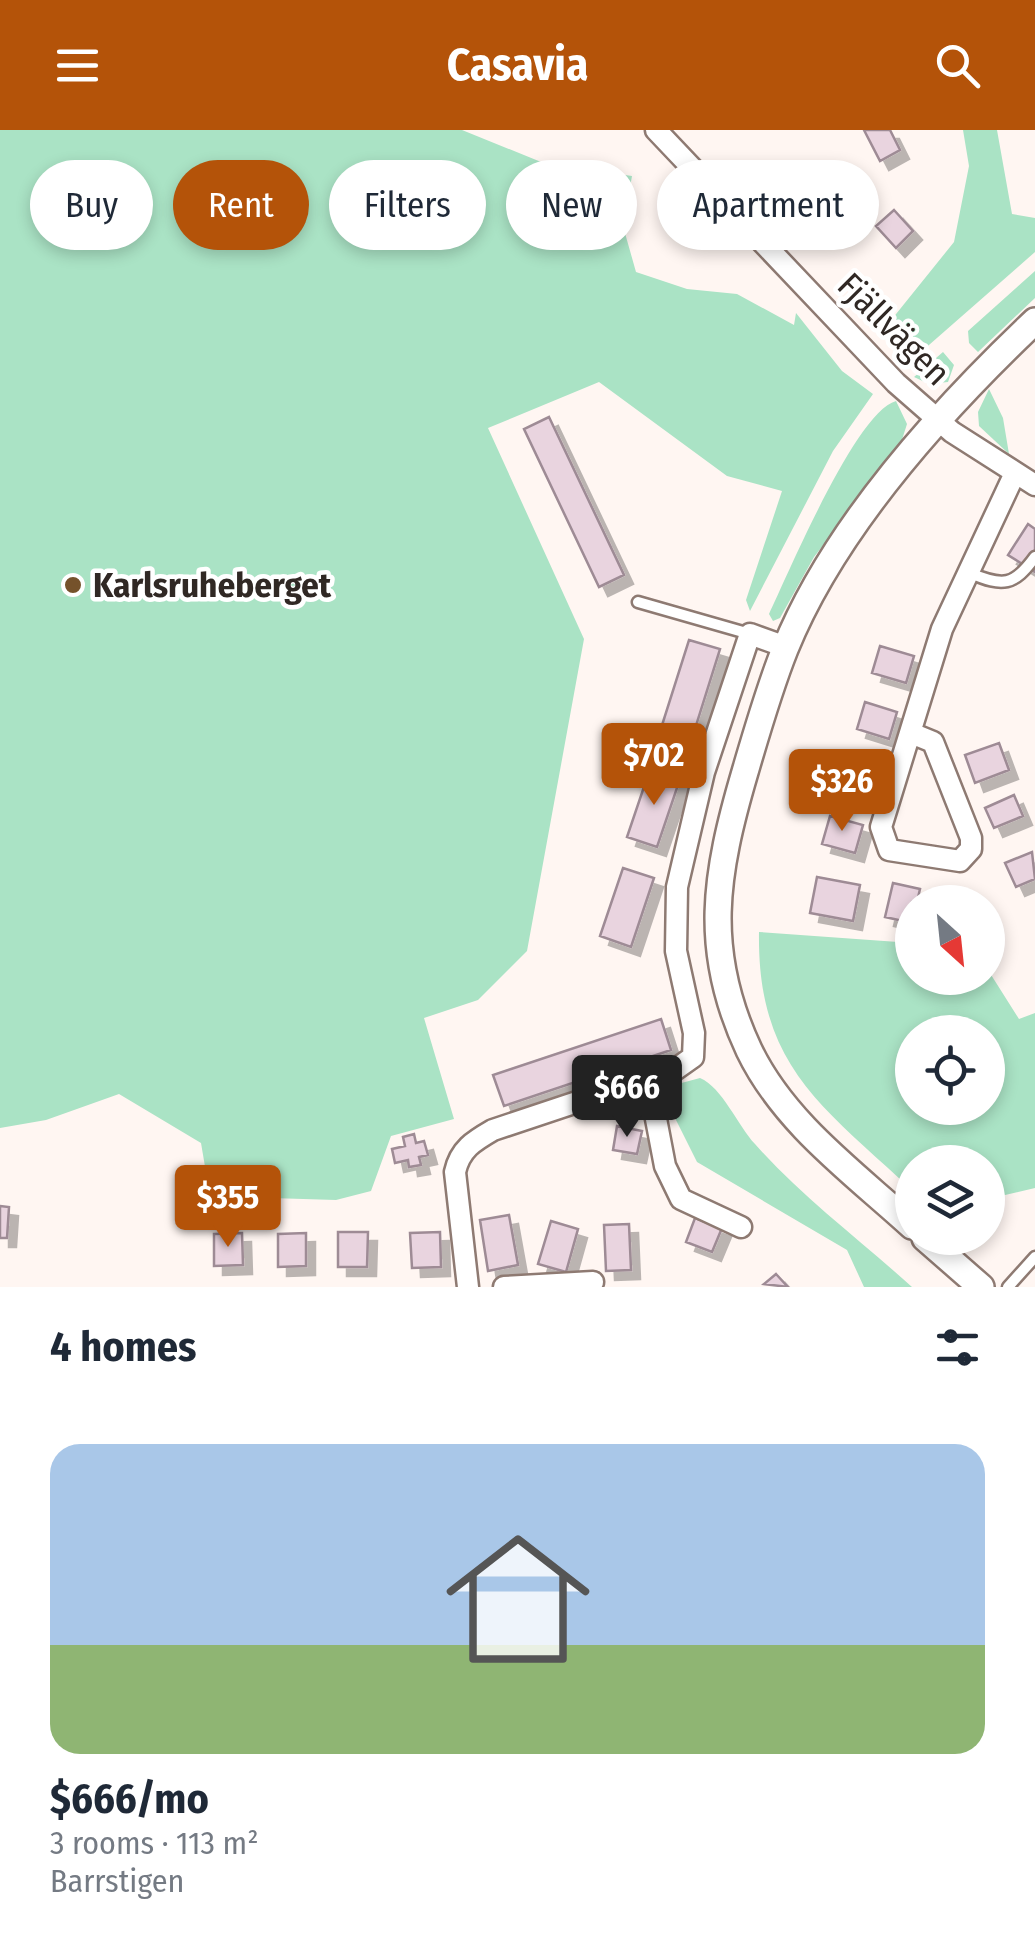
<!DOCTYPE html>
<html lang="en">
<head>
<meta charset="utf-8">
<style>
  :root { --surface:#fff; --page:#f2f2f3; --text:#1f2937; --muted:#747a83; --line:#e0e1e3; --accent:#b45309 }
  body { margin:0; font-family:"Fira Sans Condensed",sans-serif; background:var(--page); color:var(--text); height:100vh; display:flex; flex-direction:column; font-size:38px; white-space:nowrap }
  * { box-sizing:border-box; margin:0 }
  p { font-size:32px; color:var(--muted) }
  .icon { flex:none; width:55px; height:55px; fill:none; stroke:currentColor; stroke-width:2; stroke-linecap:round; stroke-linejoin:round }
  .map { position:relative; height:1157px; overflow:hidden }
  .panel { display:flex; flex-direction:column; background:var(--surface); flex:1 }
  .panel>* { flex:none }
  .hud { position:absolute; left:30px; top:30px; width:975px; height:90px; display:flex; gap:20px }
  .needle { width:65px; rotate:153deg }
  .tools { position:absolute; left:895px; top:755px; display:grid; gap:20px }
  .tools a { display:grid; place-items:center; width:110px; height:110px; border-radius:50%; background:var(--surface); box-shadow:0 5px 15px #0003; font-size:50px }
  .price { position:absolute; translate:-50% -85px; padding:0 22px; border-radius:10px; background:var(--accent); color:#fff; font-size:32px; line-height:65px; filter:drop-shadow(0 2px 5px #0008) }
  .price::after { content:''; position:absolute; left:50%; top:60px; width:30px; height:22px; margin-left:-15px; background:inherit; clip-path:polygon(0 0,100% 0,50% 100%) }
  .price.on { background:#222; color:#fff }
  ul { padding:0; list-style:none }
  li { display:grid; align-content:center; gap:20px; height:530px; padding:0 50px }
  li+li { border-top:2px solid var(--line) }
  li span { display:grid; place-items:center; height:310px; border-radius:30px; color:#555 }
  li>.icon { margin-inline-start:auto }
  span .icon { width:180px; height:180px; fill:#fffc; stroke-width:1 }
  li b { font-size:42px }
  h2 { display:flex; justify-content:space-between; align-items:center; height:120px; padding:0 50px; font-size:42px }
  .pill { padding:0 35px; border-radius:45px; background:var(--surface); box-shadow:0 5px 15px #0003; font-size:35px; line-height:90px }
  .pill.on { background:var(--accent); color:#fff }
  header { display:flex; justify-content:space-between; align-items:center; height:130px; padding:0 50px; background:var(--accent); color:#fff; font-size:45px; font-weight:700 }
  .map>svg:first-child { display:block }
</style>
</head>
<body>
<header><svg class="icon" aria-label="menu" viewBox="0 0 24 24"><path d="M4 6h16M4 12h16M4 18h16"/></svg>Casavia<svg class="icon" aria-label="search" viewBox="0 0 24 24"><circle cx="10" cy="10" r="6"/><path d="M15 15l6 6"/></svg></header>
<div class="map">
<svg width="1035" height="1157" viewBox="0 0 1035 1157">
  <defs>
    <filter id="shadow"><feDropShadow dx="9" dy="9" stdDeviation="0" flood-color="#0004"/></filter>
  </defs>
  <rect width="100%" height="100%" fill="#fff6f2"/>
  <path fill="#aae3c5" fill-rule="evenodd" d="M0 0H462L546 34 632 46 623 96 636 142 687 159 737 164 794 195 796 183 842 241 873 264 833 321 750 481 746 470 782 361 727 346 599 252 488 298 584 509 527 821 478 870 424 888 454 989 391 1006 371 1061 336 1070 210 1066 201 1013 119 964 46 990 0 998Z
    M963 0H997L1012 84 1035 88V122L913 229 905 231 896 226 884 199 954 112 969 36Z
    M1035 141V168L978 222 969 213 968 201Z
    M943 222 954 235 948 252 929 254 914 247Z
    M989 259 1003 288 1009 324 979 296 978 282Z
    M896 271 907 294 900 316 814 427 780 488 773 491 769 484C789 442 856 282 896 271Z
    M759 802 912 813V848H988V840L1019 889 1035 883V1058L988 1069V1032H912V1060C822 976 757 936 759 802ZM912 902H988V978H912Z
    M700 948C722 957 738 996 755 1014 801 1066 860 1110 912 1157H864L847 1120 697 1032 664 966 674 955Z"/>
  <path fill="#e9d4df" stroke="#9e8b95" stroke-width="2.5" filter="url(#shadow)" d="M864 0H890L900 20 880 31Z
    M781 43 821 80 801 101 762 64Z
    M894 80 913 101 896 118 876 96Z
    M549 287 624 445 599 457 524 299Z
    M1028 394 1035 399V442L1008 425Z
    M689 510 720 519 688 621 657 611Z
    M880 516 914 526 906 553 872 543Z
    M865 572 897 582 889 609 857 599Z
    M999 613 1009 640 975 653 965 625Z
    M851 626 882 637 873 662 843 652Z
    M650 639 680 649 657 717 627 707Z
    M1014 665 1023 686 994 698 985 678Z
    M830 686 863 695 855 723 822 714Z
    M1032 722 1035 749 1016 757 1005 733Z
    M623 738 654 748 631 817 600 806Z
    M817 747 860 755 853 791 810 783Z
    M893 753 920 759 917 772H912V793L885 787Z
    M943 764 973 768 972 772H941Z
    M661 889 671 920 504 976 493 945Z
    M617 996 642 1001 637 1024 613 1020Z
    M414 1004 416 1013 424 1011 428 1025 419 1027 421 1035 409 1037 408 1030 395 1033 392 1019 405 1016 403 1007Z
    M0 1076 9 1077 7 1108H0Z
    M509 1085 518 1135 488 1141 480 1090Z
    M695 1088 722 1098 712 1122 686 1112Z
    M551 1091 578 1099 566 1142 538 1134Z
    M629 1094 631 1140 606 1141 604 1095Z
    M338 1102H368L367 1137H338Z
    M440 1102 441 1137 412 1138 410 1103Z
    M242 1103 243 1135 214 1136V1104Z
    M306 1103V1136L278 1137V1104Z
    M776 1144 788 1157 764 1154Z"/>
  <g fill="none" stroke-linecap="round" stroke-linejoin="round">
    <g stroke="#8e7a72" stroke-width="15">
      <path id="service" d="M970 443C1003 457 1014 456 1035 427
        M638 472 750 504
        M1008 1157 1035 1127"/>
    </g>
    <g stroke="#8e7a72" stroke-width="25">
      <path id="minor" d="M656 0 896 253 952 302 1035 355
        M911 603 933 612 971 708V719L960 731 889 720 881 697 942 499 1015 343
        M648 947 665 1036 681 1069 741 1097
        M468 1157 455 1042C460 1019 474 1011 493 1000L676 939 693 927 694 903 676 821 677 757 704 642 750 504 786 517
        M504 1157 593 1152"/>
    </g>
    <g stroke="#8e7a72" stroke-width="30">
      <path id="tertiary" d="M912 1096C854 1043 784 993 749 920 702 820 715 744 745 642 757 601 769 559 785 519 834 398 941 280 1035 191
        M925 1108 981 1157"/>
    </g>
    <use href="#service" stroke="#fff" stroke-width="10"/>
    <use href="#minor" stroke="#fff" stroke-width="20"/>
    <use href="#tertiary" stroke="#fff" stroke-width="25"/>
  </g>
  <circle fill="#75522b" stroke="#fff" stroke-width="4" cx="73" cy="455" r="10"/>
  <g text-anchor="middle" stroke-width="9" stroke-linejoin="round" paint-order="stroke">
    <g font-size="35" fill="#302824" stroke="#fff">
      <text transform="translate(894 199) rotate(45)" y="12">Fjällvägen</text>
    </g>
    <g font-size="35" font-weight="bold" fill="#302824" stroke="#fff" text-anchor="start">
      <text x="93" y="467">Karlsruheberget</text>
    </g>
  </g>
</svg>
<div class="tools">
<a><svg class="needle" viewBox="-14 -14 28 28"><path d="M0-13l5 13h-10z" fill="#e53935"/><path d="M0 13l5-13h-10z" fill="#747a83"/></svg></a>
<a><svg class="icon" aria-label="locate" viewBox="0 0 24 24"><circle cx="12" cy="12" r="6"/><path d="M12 2v4M12 18v4M2 12h4M18 12h4"/></svg></a>
<a><svg class="icon" aria-label="layers" viewBox="0 0 24 24"><path d="M12 4l9 5-9 5-9-5zM3 14l9 5 9-5"/></svg></a>
</div>
<b class="price" style="left:654px;top:678px">$702</b>
<b class="price" style="left:842px;top:704px">$326</b>
<b class="price on" style="left:627px;top:1010px">$666</b>
<b class="price" style="left:228px;top:1120px">$355</b>
<div class="hud">
<a class="pill">Buy</a>
<a class="pill on">Rent</a>
<a class="pill">Filters</a>
<a class="pill">New</a>
<a class="pill">Apartment</a>
</div>
</div>
<section class="panel">
<h2>4 homes<svg class="icon" aria-label="filters" viewBox="0 0 24 24"><path d="M4 7h16M4 17h16"/><circle cx="9" cy="7" r="2"/><circle cx="15" cy="17" r="2"/></svg></h2>
<ul>
<li><span style="background:linear-gradient(#a9c7e8 65%,#8fb573 0)"><svg class="icon" aria-label="home" viewBox="0 0 24 24"><path d="M3 11l9-7 9 7M6 9v11h12V9"/></svg></span><div><b>$666/mo</b><p>3 rooms · 113 m²</p><p>Barrstigen</p></div></li>
</ul>
</section>
</body>
</html>
